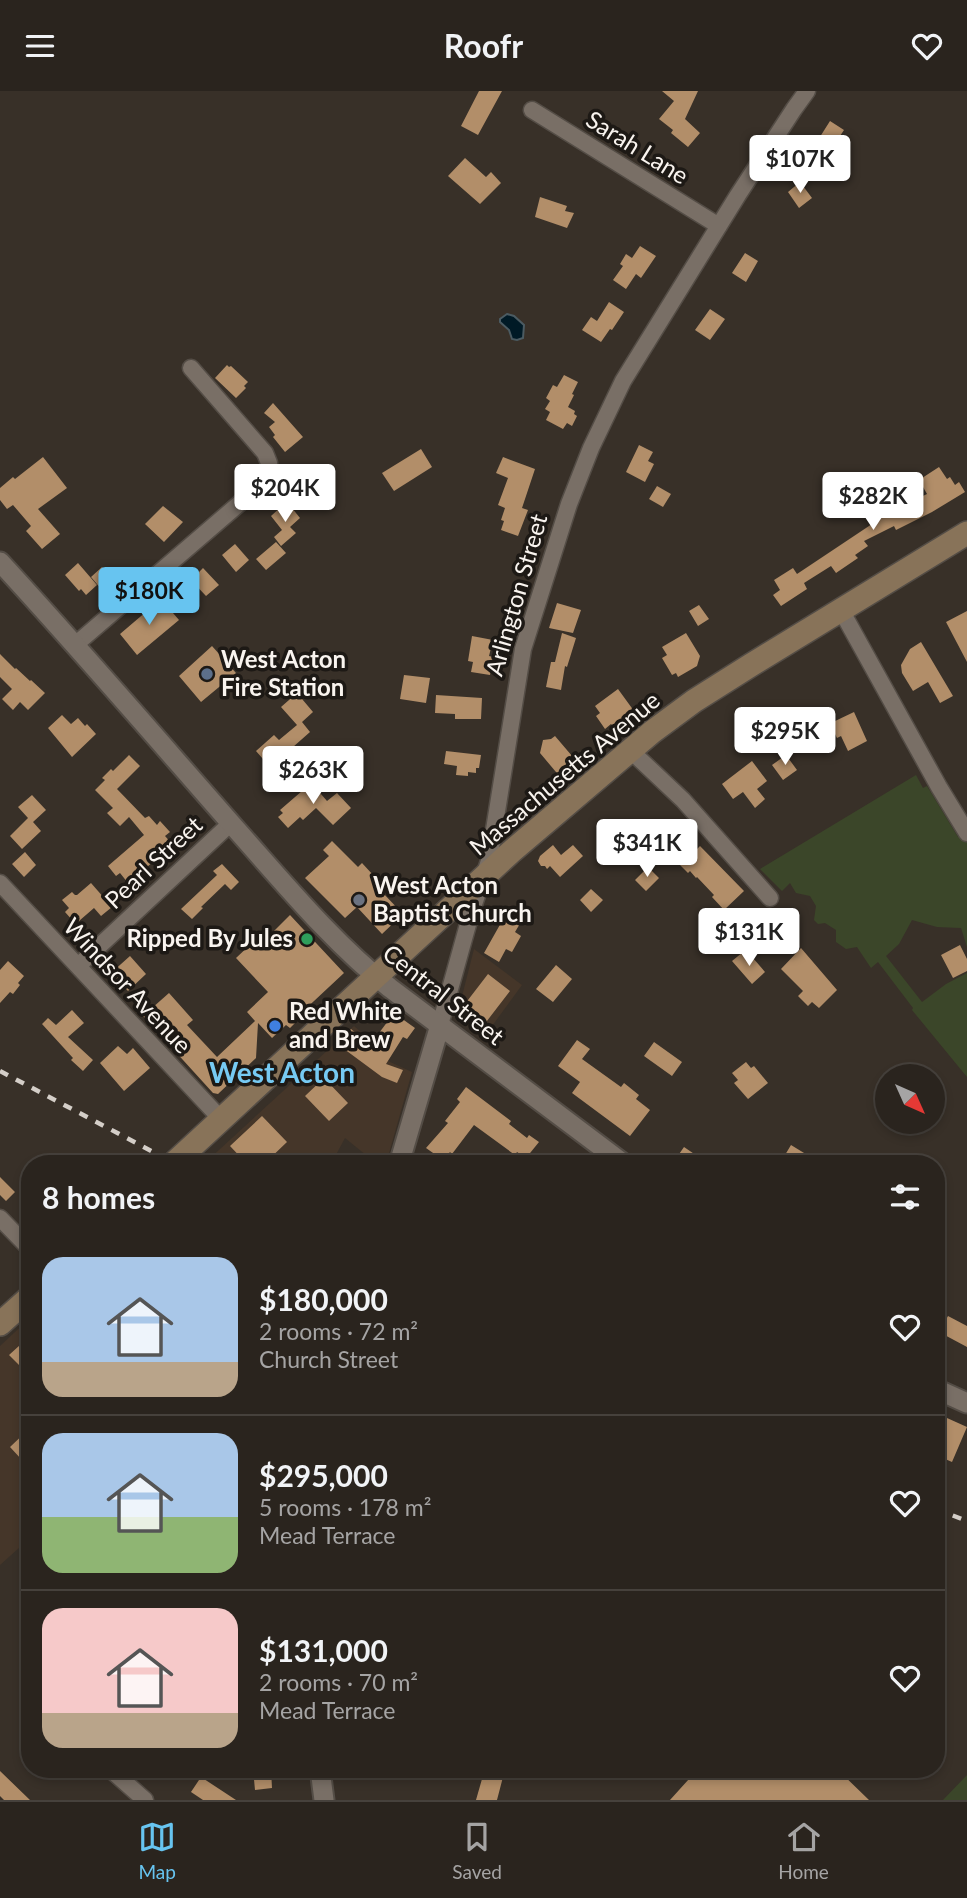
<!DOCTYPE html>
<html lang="en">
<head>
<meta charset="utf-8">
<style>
  :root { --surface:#2a241e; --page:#322c27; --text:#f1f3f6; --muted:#a5a4a4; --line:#46413c; --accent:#67c4f0 }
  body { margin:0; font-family:Lato,sans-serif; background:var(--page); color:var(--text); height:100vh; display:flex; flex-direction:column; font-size:26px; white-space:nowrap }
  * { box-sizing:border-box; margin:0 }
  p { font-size:23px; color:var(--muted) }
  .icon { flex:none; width:38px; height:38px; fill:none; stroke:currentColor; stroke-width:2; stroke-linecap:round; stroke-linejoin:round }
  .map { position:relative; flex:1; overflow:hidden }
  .details { position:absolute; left:21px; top:1064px; width:924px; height:623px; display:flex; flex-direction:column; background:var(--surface); border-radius:28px; box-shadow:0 4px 10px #0003,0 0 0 2px var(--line) }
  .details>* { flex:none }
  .needle { width:46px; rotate:135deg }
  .controls { position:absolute; left:875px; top:973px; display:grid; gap:14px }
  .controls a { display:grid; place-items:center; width:70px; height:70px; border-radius:50%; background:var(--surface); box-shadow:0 4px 10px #0003,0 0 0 2px var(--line); font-size:35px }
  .price { position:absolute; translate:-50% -60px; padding:0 16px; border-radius:7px; background:#fff; color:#222; font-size:23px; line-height:46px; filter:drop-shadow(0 2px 4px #0008) }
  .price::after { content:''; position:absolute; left:50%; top:42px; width:21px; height:16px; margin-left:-10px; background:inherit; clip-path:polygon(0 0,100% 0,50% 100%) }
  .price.selected { background:var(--accent); color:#111 }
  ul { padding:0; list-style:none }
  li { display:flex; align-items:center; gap:21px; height:175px; padding:0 21px }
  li+li { border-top:2px solid var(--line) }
  li span { display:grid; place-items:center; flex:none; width:196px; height:140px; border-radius:21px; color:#555 }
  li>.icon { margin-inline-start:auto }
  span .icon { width:84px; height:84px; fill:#fffc; stroke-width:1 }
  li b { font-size:30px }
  h2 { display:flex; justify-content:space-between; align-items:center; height:84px; padding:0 21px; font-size:30px }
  header { display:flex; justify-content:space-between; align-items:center; height:91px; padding:0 21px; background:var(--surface); font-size:32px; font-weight:700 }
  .tabs { display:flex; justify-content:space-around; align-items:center; height:98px; border-top:2px solid var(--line); background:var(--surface); font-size:19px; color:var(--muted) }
  .tabs a { display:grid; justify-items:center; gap:4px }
  .tabs .selected { color:var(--accent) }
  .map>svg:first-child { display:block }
</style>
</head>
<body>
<header><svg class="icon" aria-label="menu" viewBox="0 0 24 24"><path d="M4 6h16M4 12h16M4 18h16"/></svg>Roofr<svg class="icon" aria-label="heart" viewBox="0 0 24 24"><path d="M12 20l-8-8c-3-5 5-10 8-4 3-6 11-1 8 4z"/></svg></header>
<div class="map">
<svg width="967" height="1709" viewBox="0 0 967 1709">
  <rect width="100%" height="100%" fill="#383028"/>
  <path fill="#453629" d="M474 858 522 894 484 946 457 925Z
    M354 935 377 955 375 958 390 971 412 981 386 1073H377L345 1047 331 1073H213L207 1070Z
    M30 1227V1447L0 1474V1255Z"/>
  <path fill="#3b4629" d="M916 684 923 697 927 695 958 746 967 745V856L961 837 937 836 912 829 899 853 886 865 922 911 946 893 967 882V986L912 919 913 917 878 871 871 877 857 856 846 858 836 851V839L825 832 818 833 814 829 816 815 810 805 796 802 790 792 782 800 760 778Z
    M967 1684V1709H943Z"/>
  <path fill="#001a26" stroke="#4b5b62" stroke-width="2" d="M507 223 514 225 524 234 523 247 517 249 512 248 509 239 500 231V228Z"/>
  <path fill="#b28e69" d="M479 0H502L478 44 461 35Z
    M662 0H698L685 28 700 42 688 56 671 42 673 39 659 28 674 10Z
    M830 30 844 39 826 66 815 59 820 50 818 49Z
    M465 67 486 86 491 81 501 92 480 113 448 85Z
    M800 91 812 107 799 117 788 101Z
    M540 106 567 115 565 120 574 122 567 137 535 126Z
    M640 155 656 165 641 187 636 183 626 198 613 189 623 175 620 173 626 163 632 167Z
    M745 162 758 170 746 191 732 182Z
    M609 211 624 221 612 239 610 238 601 251 582 239 591 226 597 230Z
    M710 218 725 228 710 249 695 239Z
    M227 274 229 276 231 275 248 291 244 295 246 297 236 307 215 287Z
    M564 284 578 291 572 303 574 304 568 316 575 320 574 323 577 325 572 335 567 332 563 338 546 329 550 321 545 318 550 310 546 307 553 294 557 296Z
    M273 312 303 346 285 361 273 346 275 344 269 336 275 331 264 322Z
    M639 354 653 361 648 370 654 373 645 391 626 381Z
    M421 358 432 376 394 400 382 382Z
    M43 366 67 397 38 418 60 443 42 458 26 440 31 435 13 414 7 418 0 409V397L13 386 15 388Z
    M503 366 535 378 522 417 528 419 518 445 501 439 504 430 501 429 505 417 498 414 508 387 496 382Z
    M939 376 947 388 950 386 955 394 959 391 965 401 932 421 896 439 894 435 864 450 868 455 855 464 858 467 836 482 831 475 804 492 807 498 781 515 773 504 780 499 774 489 793 477 797 483 875 431 867 417 882 410 884 413 894 408 896 412 901 409 904 414 927 403 919 389Z
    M657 395 671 403 663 416 649 408Z
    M283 414 289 420 292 417 300 427 290 436 296 442 281 455 274 446 282 439 271 425Z
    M163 415 183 431 164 451 145 433Z
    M276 451 286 462 266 479 256 468Z
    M235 453 249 469 236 481 222 464Z
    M78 472 97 494 86 504 81 498 79 500 65 484Z
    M102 476 114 489 102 499 91 486Z
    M203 477 219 494 206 505 191 489Z
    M161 508 179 529 137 564 120 543Z
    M557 512 581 519 573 542 549 537Z
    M699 514 709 528 698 535 689 520Z
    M967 520V571L946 531Z
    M562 542 576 547 567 576 565 575 561 599 546 596 551 571H555Z
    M686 542 700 565 697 575 678 586 676 582 672 584 662 567 667 564 662 556Z
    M472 545 493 549 489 565 493 566 490 584 471 581 473 571 468 570Z
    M921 551 953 605 940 612 928 591 913 600 902 582 901 574 910 558Z
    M212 555 236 582 201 611 179 585Z
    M0 563 15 578 16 577 30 590 31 589 45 602 28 619 20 611 13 619 2 608 12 598 0 586Z
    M404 584 430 587 426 612 400 608Z
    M618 598 634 620 613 635 611 633 605 638 596 625 600 622 595 615Z
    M297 602 313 621 302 631 310 641 293 656 299 662 276 683 256 660 274 644 279 649 297 634 281 616Z
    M436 604 482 607 481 628H455V623L435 622Z
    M854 621 867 650 848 660 841 645 837 647 832 637 835 635 833 631Z
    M62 624 71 633 78 627 85 635 87 633 96 643 72 666 48 637Z
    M555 645 578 672 561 687 540 662 543 649 551 648Z
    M446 660 481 664 479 677H476V682L468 681V685L456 684 457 675 444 673Z
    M129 664 140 675 117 698 145 727 149 725 157 734 160 730 170 741 165 745 173 754 128 792 120 782 116 785 108 775 144 744 129 726 120 735 107 722 113 717 95 699 105 689 102 687 111 678 113 680Z
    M786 664 797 679 783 689 772 674Z
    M752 670 767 690 757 698 765 708 755 717 743 701 733 708 722 693Z
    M309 689 327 710 337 702 351 717 333 734 316 717 303 729 300 726 288 737 278 726 283 722 280 719 302 700 299 698Z
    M32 704 46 719 33 731 41 740 22 758 10 745 28 727 18 716Z
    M332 750 358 776 362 772 385 797 381 800 403 823 382 843 357 816 345 827 305 787 329 765 323 759Z
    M553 754 561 764 573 754 583 765 560 786 550 775 547 778 545 775H541L538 770 540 765Z
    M700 755 744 800 724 819 712 806 714 804 697 786 696 787 690 780 688 782 680 774 684 770 680 765 690 756 694 761Z
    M25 761 36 774 24 786 12 773Z
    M222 773 239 791 231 799 225 793 201 816 203 817 192 828 181 818 217 784 213 780Z
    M648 776 659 787 646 800 635 789Z
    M91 792 112 816 101 825 94 817 79 830 76 827 73 830 65 821 69 817 62 809 72 801 75 804H77Z
    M591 798 603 809 591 821 580 809Z
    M506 823 521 831 515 841 521 845 512 861 506 858 499 871 484 862Z
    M290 824 344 882 299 924 301 926 290 937 286 934 272 947 258 932 256 967 218 1003 213 1002 143 925 169 902 193 929 187 934 217 966 255 930 247 921 268 901 236 867 266 839 270 844Z
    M960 854 967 868V880L953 887 941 864Z
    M801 857 837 899 819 917 812 911 808 915 798 905 803 900 781 878Z
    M743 861 751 870 753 867 765 881 752 893 732 870Z
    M130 865 146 883 128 900 111 882Z
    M8 870 24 885 18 892 20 894 13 903 10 901 0 912V879Z
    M556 874 572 888 553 911 536 898Z
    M488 883 510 900 480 939 458 922Z
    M72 919 84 932 68 946 93 969 83 980 71 969 73 967 42 933 48 927 56 934Z
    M394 922 415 937 407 948 403 946 386 973 403 979 397 992 382 986 336 952 351 938 370 954Z
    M577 949 590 958 582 968 621 996 624 992 639 1004 636 1008 650 1019 630 1045 572 1002 580 991 558 975Z
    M654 951 682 971 672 985 644 965Z
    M118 955 127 963 133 957 150 977 124 1000 100 972Z
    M746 971 751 977 754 975 768 992 748 1008 734 992 738 989 732 982Z
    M324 987 348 1012 329 1030 305 1005Z
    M466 996 511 1030 509 1033 527 1047 529 1044 539 1051 526 1067 517 1061 515 1064 474 1034 452 1063 450 1061 443 1069 426 1057 448 1032 445 1030 460 1011 457 1008Z
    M262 1025 287 1051 264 1073H247L230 1055Z
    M791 1054 822 1073H789L782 1069Z
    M684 1056 709 1073H687L677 1066Z
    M0 1086 15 1101 6 1110 0 1104Z
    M948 1225 967 1235V1256L939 1241Z
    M30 1245V1285L9 1264Z
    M947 1327 967 1336 952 1371 936 1364V1352Z
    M30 1337V1361L22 1369 10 1356Z
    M253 1678H271L272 1697 255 1699Z
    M698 1678H837L869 1709H670Z
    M0 1680 30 1709H4L0 1705Z
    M484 1681 503 1686 497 1709H476Z
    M201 1686 236 1709H203L191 1701Z"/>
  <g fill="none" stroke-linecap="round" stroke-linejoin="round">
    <g stroke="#544d46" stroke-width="19">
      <path id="minor" d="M532 19 719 135
        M841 519 939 696 967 742
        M75 554 240 412 266 383 269 372 265 362 191 277
        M630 659 683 709 770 807
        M0 792 221 1028
        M78 875 231 732
        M440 934 472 819 489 770 523 558 569 413 591 357 623 290 738 104 794 18 807 0
        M0 1127 30 1158
        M110 1678 145 1709"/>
    </g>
    <g stroke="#544d46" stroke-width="23">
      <path id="tertiary" d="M0 471C80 558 157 648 235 737 284 792 332 851 390 897L624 1073
        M399 1073 440 934
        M936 1298 967 1312
        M320 1678 324 1709"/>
    </g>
    <g stroke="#544d46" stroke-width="26">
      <path id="secondary" d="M173 1073 512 760 652 641 694 610 751 574 967 442
        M0 1233 30 1206"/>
    </g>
    <use href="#minor" stroke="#796f66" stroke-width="16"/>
    <use href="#tertiary" stroke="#796f66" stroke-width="19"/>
    <use href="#secondary" stroke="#887359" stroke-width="23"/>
    <path stroke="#d4cec8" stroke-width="4.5" stroke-dasharray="9 9" stroke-linecap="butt" d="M0 980 176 1073
      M936 1418 967 1430"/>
  </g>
  <circle fill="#5c6f8a" stroke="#1d1915" stroke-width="2.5" cx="207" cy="583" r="7"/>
  <circle fill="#6b7280" stroke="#1d1915" stroke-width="2.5" cx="359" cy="809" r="7"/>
  <circle fill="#2e9e5b" stroke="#1d1915" stroke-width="2.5" cx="307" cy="848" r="7"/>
  <circle fill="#3f7fe0" stroke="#1d1915" stroke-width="2.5" cx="275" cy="935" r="7"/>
  <g text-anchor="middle" stroke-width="7" stroke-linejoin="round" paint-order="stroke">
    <g font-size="24" fill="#f9f4ef" stroke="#1d1915">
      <text transform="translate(637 57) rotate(32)" y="8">Sarah Lane</text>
      <text transform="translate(517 504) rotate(-74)" y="8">Arlington Street</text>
      <text transform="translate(565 683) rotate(-40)" y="8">Massachusetts Avenue</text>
      <text transform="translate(154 772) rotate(-43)" y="8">Pearl Street</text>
      <text transform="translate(127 895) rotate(47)" y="8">Windsor Avenue</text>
      <text transform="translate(443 904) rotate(38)" y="8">Central Street</text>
    </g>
    <g font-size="24" font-weight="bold" fill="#f9f4ef" stroke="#1d1915" text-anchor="start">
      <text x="221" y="577">West Acton<tspan x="221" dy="28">Fire Station</tspan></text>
      <text x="373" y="803">West Acton<tspan x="373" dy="28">Baptist Church</tspan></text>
      <text x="293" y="856" text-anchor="end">Ripped By Jules</text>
      <text x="289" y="929">Red White<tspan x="289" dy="28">and Brew</tspan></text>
    </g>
    <g font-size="28" font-weight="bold" fill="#76caf3" stroke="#1d1915">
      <text x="282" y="992">West Acton</text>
    </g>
  </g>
</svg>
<div class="controls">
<a><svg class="needle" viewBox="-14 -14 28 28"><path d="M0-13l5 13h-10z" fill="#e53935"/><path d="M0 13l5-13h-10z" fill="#a5a4a4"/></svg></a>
</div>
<b class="price" style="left:800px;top:104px">$107K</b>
<b class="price" style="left:285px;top:433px">$204K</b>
<b class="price" style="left:873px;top:441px">$282K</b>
<b class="price selected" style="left:149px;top:536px">$180K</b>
<b class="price" style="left:785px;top:676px">$295K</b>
<b class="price" style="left:313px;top:715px">$263K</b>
<b class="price" style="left:647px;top:788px">$341K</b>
<b class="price" style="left:749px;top:877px">$131K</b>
<section class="details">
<h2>8 homes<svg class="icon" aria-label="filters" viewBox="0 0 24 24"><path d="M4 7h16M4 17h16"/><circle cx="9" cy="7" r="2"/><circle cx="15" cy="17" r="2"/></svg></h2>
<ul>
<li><span style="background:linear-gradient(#a9c7e8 75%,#b9a48a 0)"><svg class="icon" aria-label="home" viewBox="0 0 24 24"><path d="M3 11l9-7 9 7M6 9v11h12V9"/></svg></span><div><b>$180,000</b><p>2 rooms · 72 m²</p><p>Church Street</p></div><svg class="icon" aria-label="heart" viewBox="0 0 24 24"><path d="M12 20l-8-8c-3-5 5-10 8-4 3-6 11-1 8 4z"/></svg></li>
<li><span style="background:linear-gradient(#a9c7e8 60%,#8fb573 0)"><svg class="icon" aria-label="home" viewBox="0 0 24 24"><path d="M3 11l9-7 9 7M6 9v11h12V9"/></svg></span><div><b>$295,000</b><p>5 rooms · 178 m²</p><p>Mead Terrace</p></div><svg class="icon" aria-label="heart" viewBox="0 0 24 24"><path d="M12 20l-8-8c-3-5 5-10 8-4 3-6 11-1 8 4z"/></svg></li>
<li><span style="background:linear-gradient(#f6c9c9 75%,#b9a48a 0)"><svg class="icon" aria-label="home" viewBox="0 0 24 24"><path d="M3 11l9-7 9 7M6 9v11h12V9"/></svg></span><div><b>$131,000</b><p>2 rooms · 70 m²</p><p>Mead Terrace</p></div><svg class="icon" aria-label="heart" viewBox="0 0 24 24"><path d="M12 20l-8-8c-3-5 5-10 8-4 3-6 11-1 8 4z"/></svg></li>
</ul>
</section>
</div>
<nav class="tabs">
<a class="selected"><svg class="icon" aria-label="map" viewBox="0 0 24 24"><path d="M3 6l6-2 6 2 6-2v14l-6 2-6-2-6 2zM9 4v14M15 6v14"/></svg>Map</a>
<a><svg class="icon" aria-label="saved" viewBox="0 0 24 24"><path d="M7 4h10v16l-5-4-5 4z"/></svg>Saved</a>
<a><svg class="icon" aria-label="home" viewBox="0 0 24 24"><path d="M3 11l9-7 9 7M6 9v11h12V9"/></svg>Home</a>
</nav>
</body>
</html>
